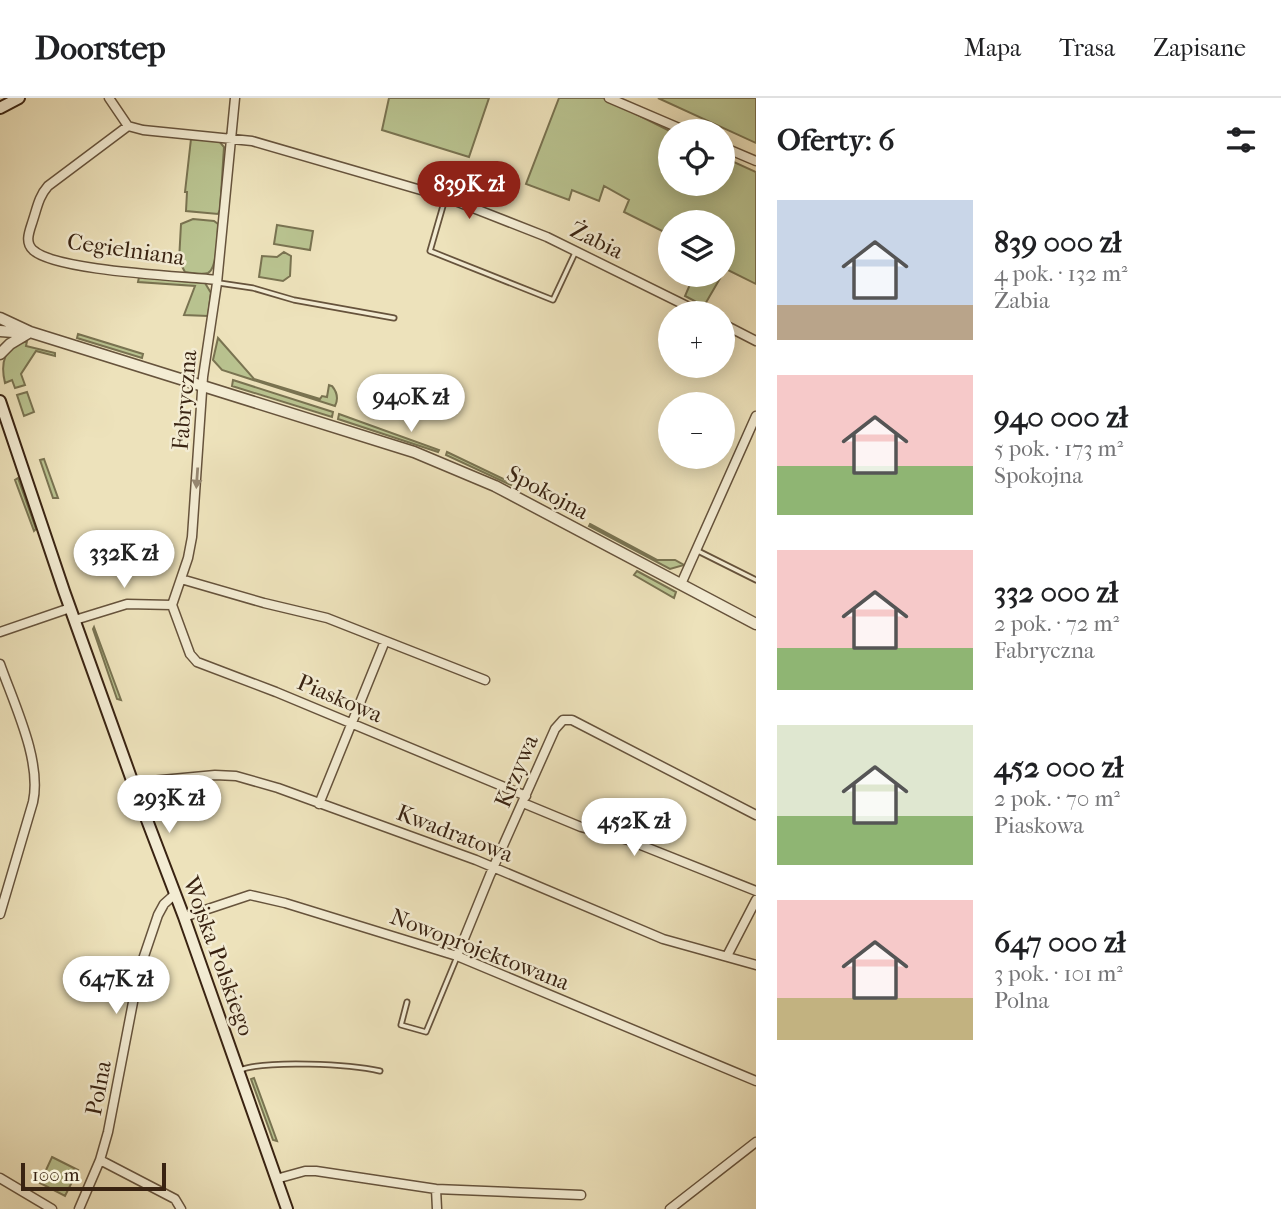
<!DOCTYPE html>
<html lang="pl">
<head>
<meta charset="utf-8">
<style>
  :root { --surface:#fff; --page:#f6f6f6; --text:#202124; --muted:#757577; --line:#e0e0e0; --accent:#8f2418 }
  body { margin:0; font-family:"IM FELL French Canon",serif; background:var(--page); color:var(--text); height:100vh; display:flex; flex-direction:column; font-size:26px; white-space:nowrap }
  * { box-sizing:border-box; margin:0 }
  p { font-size:23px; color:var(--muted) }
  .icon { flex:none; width:38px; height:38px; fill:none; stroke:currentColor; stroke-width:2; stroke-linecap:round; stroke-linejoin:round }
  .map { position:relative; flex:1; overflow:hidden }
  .drawer { display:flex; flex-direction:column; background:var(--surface); width:525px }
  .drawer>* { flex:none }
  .buttons { position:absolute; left:658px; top:21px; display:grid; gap:14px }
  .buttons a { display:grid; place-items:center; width:77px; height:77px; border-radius:50%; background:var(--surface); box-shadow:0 4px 18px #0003; font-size:35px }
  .scale { position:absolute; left:21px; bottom:18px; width:145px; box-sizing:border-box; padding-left:7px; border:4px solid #392312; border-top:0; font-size:19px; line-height:24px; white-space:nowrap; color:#392312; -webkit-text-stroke:5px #f3ecd3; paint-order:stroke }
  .price { position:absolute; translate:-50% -60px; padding:0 16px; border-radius:24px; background:#fff; color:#222; font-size:23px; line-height:46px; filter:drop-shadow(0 2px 4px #0008) }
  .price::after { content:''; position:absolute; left:50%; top:42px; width:21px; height:16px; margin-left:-10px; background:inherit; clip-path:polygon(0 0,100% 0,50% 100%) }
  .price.current { background:var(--accent); color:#fff }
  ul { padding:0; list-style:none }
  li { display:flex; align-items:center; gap:21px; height:175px; padding:0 21px }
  li span { display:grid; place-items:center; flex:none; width:196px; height:140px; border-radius:0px; color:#555 }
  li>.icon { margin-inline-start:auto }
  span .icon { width:84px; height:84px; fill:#fffc; stroke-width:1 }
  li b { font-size:30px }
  h2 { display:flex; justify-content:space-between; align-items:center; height:84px; padding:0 21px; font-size:30px }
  header { display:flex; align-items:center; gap:42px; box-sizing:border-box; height:98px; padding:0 35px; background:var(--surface); border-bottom:2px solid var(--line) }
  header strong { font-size:33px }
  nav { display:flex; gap:38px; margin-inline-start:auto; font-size:24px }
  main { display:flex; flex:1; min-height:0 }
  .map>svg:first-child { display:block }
</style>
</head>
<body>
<header>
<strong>Doorstep</strong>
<nav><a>Mapa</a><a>Trasa</a><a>Zapisane</a></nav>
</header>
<main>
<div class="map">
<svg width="756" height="1111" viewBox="0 0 756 1111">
  <rect width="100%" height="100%" fill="#ede2bb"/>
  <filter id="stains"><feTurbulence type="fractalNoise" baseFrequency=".00286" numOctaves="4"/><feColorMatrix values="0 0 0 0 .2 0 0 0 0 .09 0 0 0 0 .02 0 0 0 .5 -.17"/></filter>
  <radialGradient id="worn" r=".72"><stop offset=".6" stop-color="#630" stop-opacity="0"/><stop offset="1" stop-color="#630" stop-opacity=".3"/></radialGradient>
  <path fill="#b9c390" stroke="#797351" stroke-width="2" d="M389 0H489L469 59 382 32Z
    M559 0H604L670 33V86H723V59L756 74V186L726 171 723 175V124H670V137L624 114 629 102 604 88 599 103 572 92 569 102 526 86Z
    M658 0H756V45Z
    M191 41 219 43 224 49 220 112 218 116 186 113 187 94H185Z
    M193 121 214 123 218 126C218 136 217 171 208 175 202 177 192 175 185 174L179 163 181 126Z
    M277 127 313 133 310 152 274 146Z
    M284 154 291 158 290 178 283 183 259 179 262 158 277 159Z
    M694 177H722L704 208 685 198Z
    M139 179 205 185 211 195 208 218 184 217 195 188 138 184Z
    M78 236 143 256 142 260 77 240Z
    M218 240 254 281 320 301 322 298 327 299 329 287 332 288C337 294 339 300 335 308L222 272 213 262Z
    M27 243 26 248 55 255V258L36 253 21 276 25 287 15 290 12 282 5 285C0 264 4 249 27 243Z
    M233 282 333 314 332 319 232 288Z
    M27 294 34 314 24 318 17 297Z
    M339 316 439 352 438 354 338 321Z
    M447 354 512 385 511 387 446 357Z
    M44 361 58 400H53L40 362Z
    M18 380 36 431 34 433 15 382Z
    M590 426 657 462H675L684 467 670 471 589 428Z
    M637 473 676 494 674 500 634 477Z
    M94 529 121 602 117 601 93 531Z
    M254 980 277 1043 273 1042 251 981Z
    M52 1059 78 1072 65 1098 40 1085Z"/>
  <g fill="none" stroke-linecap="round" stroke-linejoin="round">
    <g stroke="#66533c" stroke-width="7">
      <path id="service" d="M445 101 430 153 553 202 575 155
        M219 185 253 190 294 202 394 220
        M696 452 756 482
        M407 904 401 927 426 934 457 859
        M240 972C267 962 350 966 380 973"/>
    </g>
    <g stroke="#66533c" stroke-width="11">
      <path id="minor" d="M109 0 128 28
        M609 0 686 33
        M723 49 756 63
        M217 182C182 178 55 173 33 152 24 144 30 132 33 122 37 110 39 98 48 88L128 28 143 32 252 43 445 99 547 139 701 215
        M723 226 756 243
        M181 481 264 505 327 520 485 582
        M681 486 756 318
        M172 507 190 556 197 564 276 594 526 698
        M75 522 127 506 172 507 188 460 192 439 203 279 217 185 235 0
        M0 534 70 510
        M0 566C14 606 42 663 33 704L0 816
        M134 688 151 683 215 677 236 678 278 690 476 762 663 841 756 867
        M523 705 581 729 628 742 756 793
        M319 706 385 543
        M184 819 250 797 285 805 457 858 756 983
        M457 858 490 777 555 631 563 622H572L756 717
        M727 858 756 802
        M100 1062 175 1101 181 1111
        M0 1080 52 1111
        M276 1081 305 1073H316L436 1091 581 1097
        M436 1091 437 1111
        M79 1111 100 1062 108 1034 139 873 158 817 164 806 174 797
        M670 1111 756 1044"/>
    </g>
    <g stroke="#66533c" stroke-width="13">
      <path id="tertiary" d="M0 220 30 234 414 354 495 388 756 526
        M0 233 26 235
        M0 256 10 246 30 234"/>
    </g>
    <g stroke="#392312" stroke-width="14">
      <path id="secondary" d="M0 10 19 0
        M0 303 64 493 134 688 184 819 287 1111"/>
    </g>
    <use href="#service" stroke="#f3ecd3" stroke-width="3.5"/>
    <use href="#minor" stroke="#f3ecd3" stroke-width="8"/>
    <use href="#tertiary" stroke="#f3ecd3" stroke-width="10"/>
    <use href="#secondary" stroke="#f3ecd3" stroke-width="10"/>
  </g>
  <defs><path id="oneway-solid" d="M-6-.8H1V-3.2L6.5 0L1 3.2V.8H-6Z" transform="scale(1.75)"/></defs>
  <use fill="#968872" href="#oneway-solid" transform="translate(197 380) rotate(94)"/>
  <g text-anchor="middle" stroke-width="5" stroke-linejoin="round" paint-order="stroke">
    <g font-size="23" fill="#392312" stroke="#f3ecd3">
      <text transform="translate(597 142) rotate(26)" y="8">Żabia</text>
      <text transform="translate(126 151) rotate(8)" y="8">Cegielniana</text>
      <text transform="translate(184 302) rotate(-85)" y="8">Fabryczna</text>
      <text transform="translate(548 394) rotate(28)" y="8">Spokojna</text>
      <text transform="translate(340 600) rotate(23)" y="8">Piaskowa</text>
      <text transform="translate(516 673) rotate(-67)" y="8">Krzywa</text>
      <text transform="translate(455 735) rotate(21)" y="8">Kwadratowa</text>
      <text transform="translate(480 851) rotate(21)" y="8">Nowoprojektowana</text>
      <text transform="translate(219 858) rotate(70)" y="8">Wojska Polskiego</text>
      <text transform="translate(98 990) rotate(-79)" y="8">Polna</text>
    </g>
  </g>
  <rect width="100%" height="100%" filter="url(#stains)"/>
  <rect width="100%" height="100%" fill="url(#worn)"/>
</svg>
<div class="buttons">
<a><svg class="icon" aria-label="locate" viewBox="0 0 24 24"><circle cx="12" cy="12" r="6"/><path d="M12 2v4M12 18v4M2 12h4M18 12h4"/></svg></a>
<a><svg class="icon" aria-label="layers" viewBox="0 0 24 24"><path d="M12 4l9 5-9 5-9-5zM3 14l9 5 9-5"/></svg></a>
<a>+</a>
<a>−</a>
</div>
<div class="scale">100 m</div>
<b class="price current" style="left:469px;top:123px">839K zł</b>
<b class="price" style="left:411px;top:336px">940K zł</b>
<b class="price" style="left:124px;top:492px">332K zł</b>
<b class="price" style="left:169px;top:737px">293K zł</b>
<b class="price" style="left:634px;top:760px">452K zł</b>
<b class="price" style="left:116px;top:918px">647K zł</b>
</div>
<section class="drawer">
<h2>Oferty: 6<svg class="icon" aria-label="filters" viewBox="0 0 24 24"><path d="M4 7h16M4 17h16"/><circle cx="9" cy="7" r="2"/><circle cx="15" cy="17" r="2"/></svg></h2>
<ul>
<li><span style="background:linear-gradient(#c9d6e8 75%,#b9a48a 0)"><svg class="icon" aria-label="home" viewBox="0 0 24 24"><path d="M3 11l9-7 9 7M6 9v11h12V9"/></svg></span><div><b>839 000 zł</b><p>4 pok. · 132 m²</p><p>Żabia</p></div></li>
<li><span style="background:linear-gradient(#f6c9c9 65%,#8fb573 0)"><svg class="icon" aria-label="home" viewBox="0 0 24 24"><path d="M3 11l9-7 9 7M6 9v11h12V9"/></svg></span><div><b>940 000 zł</b><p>5 pok. · 173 m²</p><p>Spokojna</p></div></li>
<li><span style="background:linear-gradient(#f6c9c9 70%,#8fb573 0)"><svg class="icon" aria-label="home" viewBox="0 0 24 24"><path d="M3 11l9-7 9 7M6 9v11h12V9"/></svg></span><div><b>332 000 zł</b><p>2 pok. · 72 m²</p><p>Fabryczna</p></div></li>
<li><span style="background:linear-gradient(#dfe7d0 65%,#8fb573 0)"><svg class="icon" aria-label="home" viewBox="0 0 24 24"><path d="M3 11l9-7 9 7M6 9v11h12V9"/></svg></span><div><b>452 000 zł</b><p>2 pok. · 70 m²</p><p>Piaskowa</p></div></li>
<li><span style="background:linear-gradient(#f6c9c9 70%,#c2b280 0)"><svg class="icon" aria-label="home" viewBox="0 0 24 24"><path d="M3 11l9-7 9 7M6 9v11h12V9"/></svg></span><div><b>647 000 zł</b><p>3 pok. · 101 m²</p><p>Polna</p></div></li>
</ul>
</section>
</main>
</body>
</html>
